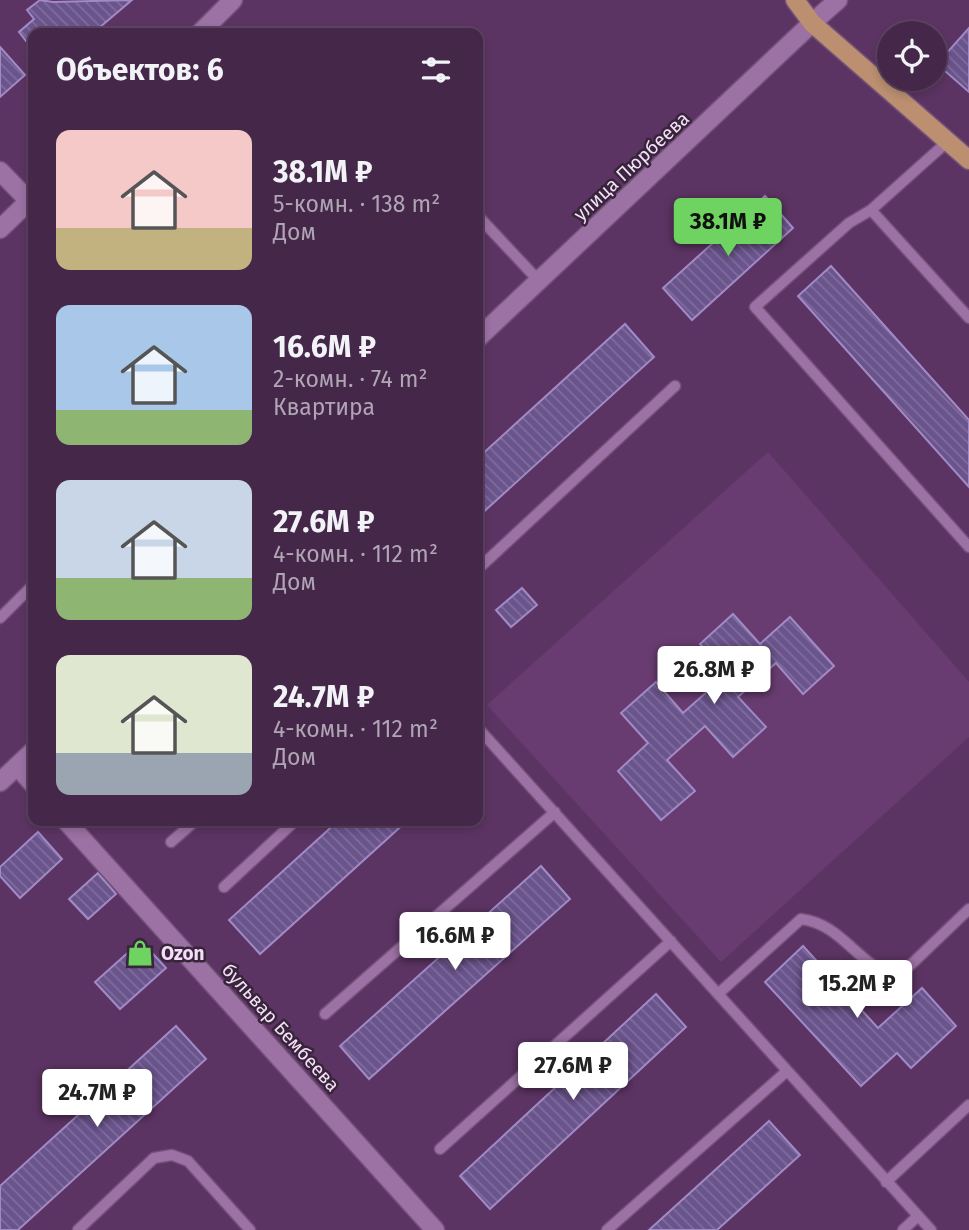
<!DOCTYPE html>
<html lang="ru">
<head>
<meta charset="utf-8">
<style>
  :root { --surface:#45274a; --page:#4c2f51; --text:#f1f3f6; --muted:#b0a5b5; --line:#5d4462; --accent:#6ed360 }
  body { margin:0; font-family:"Fira Sans",sans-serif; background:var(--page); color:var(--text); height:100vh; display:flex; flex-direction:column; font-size:26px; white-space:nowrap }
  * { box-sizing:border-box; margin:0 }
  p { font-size:23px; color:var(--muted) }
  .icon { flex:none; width:38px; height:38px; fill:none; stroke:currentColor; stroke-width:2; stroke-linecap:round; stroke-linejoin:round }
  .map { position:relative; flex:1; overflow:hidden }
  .details { position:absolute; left:28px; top:28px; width:455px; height:798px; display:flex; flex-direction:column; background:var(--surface); border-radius:14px; box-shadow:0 4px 10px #0003,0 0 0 2px var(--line) }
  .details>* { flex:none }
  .tools { position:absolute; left:877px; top:21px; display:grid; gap:14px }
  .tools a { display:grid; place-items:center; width:70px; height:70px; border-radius:50%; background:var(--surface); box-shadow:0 4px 10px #0003,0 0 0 2px var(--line); font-size:35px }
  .price { position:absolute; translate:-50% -60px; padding:0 16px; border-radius:7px; background:#fff; color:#222; font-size:23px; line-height:46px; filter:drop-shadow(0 2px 4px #0008) }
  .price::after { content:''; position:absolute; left:50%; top:42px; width:21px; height:16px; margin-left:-10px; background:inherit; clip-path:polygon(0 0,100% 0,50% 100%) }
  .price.active { background:var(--accent); color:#111 }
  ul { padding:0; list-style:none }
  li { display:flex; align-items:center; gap:21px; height:175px; padding:0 28px }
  li span { display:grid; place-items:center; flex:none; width:196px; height:140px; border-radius:14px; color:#555 }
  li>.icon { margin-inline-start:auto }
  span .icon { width:84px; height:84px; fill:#fffc; stroke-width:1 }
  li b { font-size:30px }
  h2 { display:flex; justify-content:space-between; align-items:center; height:84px; padding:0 28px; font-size:30px }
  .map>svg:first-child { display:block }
</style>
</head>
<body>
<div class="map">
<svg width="969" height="1230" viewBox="0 0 969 1230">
  <defs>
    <pattern id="building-back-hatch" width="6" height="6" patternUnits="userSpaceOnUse" patternTransform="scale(1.75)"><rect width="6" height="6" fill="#6a548c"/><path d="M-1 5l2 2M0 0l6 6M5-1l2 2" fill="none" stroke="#806c9d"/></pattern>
  </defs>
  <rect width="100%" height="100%" fill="#5c3463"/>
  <path fill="#693c71" d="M768 452 969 682V737L721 962 487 705Z"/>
  <path fill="url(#building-back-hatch)" stroke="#a18ac6" stroke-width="2" d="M40 0 53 2 132 0 93 33H33V50L19 32 34 19 27 10Z
    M969 28V92L937 64Z
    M0 47 25 75 0 97Z
    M765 196 793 228 692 320 663 288Z
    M831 266 969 420V487L798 296Z
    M625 324 654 357 478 517V458Z
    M522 588 537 605 511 627 496 610Z
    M733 614 760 644 790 617 834 666 803 694 776 663 738 697 766 727 733 757 705 726 667 760 695 791 661 820 618 771 648 743 621 713 656 682 683 713 727 674 700 644Z
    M338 821H407L260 954 229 920Z
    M38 832 62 859 20 898 0 876V867Z
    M541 866 570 899 369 1079 340 1046Z
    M98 873 116 894 88 919 69 899Z
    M141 941 166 968 120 1009 95 982Z
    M803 946 878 1028 922 988 956 1026 911 1068 897 1053 861 1086 765 982Z
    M656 994 686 1027 490 1209 460 1176Z
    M176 1026 206 1059 18 1230H0V1186Z
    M769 1121 800 1155 717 1230H649Z"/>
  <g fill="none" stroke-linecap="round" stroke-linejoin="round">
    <g stroke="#735179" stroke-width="13">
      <path id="lane" d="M947 142 871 210 969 318
        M871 210 849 223 755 307 969 547
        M478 216 539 281
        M478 569 675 386
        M0 618 33 585
        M478 728 931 1230
        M171 842 195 821
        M224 887 295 821
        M718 994 801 919C843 924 859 968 898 977L969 909
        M325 1014 555 812
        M440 1149 671 941
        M886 1182 969 1105
        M78 1230 154 1158 172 1155 188 1161 250 1230
        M607 1230 787 1071
        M903 1230 918 1216"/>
    </g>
    <g stroke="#735179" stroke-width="21">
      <path id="street" d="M812 23 838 0
        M200 33 233 0
        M0 171 29 201 33 197
        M0 229 29 201
        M17 766 33 784
        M66 821 435 1230"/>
    </g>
    <g stroke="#735179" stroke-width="21">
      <path id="secondary" d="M478 338 812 23
        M0 782 33 751"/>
    </g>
    <g stroke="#735179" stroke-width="21">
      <path id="primary" d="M795 0 812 23 969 160"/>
    </g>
    <use href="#lane" stroke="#9c71a4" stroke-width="10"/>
    <use href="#street" stroke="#9c71a4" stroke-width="18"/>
    <use href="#secondary" stroke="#9c71a4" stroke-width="18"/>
    <use href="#primary" stroke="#bb8f70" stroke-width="18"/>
  </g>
  <defs>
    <g id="shop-bare" transform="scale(2.1)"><path d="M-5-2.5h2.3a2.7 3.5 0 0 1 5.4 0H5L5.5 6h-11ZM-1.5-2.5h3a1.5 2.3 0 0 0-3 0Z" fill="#6ed360" stroke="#37253a" stroke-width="2.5" paint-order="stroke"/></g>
  </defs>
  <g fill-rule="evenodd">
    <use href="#shop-bare" x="140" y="953"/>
  </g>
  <g text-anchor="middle" stroke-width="5" stroke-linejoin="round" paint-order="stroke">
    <g font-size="19" fill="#f6defa" stroke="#37253a">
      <text transform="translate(631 166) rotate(-43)" y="7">улица Пюрбеева</text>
      <text transform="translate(281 1027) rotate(48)" y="7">бульвар Бембеева</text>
    </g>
    <g font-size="19" font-weight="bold" fill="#f6defa" stroke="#37253a" text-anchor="start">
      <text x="161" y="960">Ozon</text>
    </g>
  </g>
</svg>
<div class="tools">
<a><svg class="icon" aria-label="locate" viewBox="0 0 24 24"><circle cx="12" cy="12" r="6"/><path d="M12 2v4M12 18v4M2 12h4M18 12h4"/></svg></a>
</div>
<b class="price active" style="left:728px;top:258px">38.1M ₽</b>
<b class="price" style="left:714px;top:706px">26.8M ₽</b>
<b class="price" style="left:455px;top:972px">16.6M ₽</b>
<b class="price" style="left:857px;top:1020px">15.2M ₽</b>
<b class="price" style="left:573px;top:1102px">27.6M ₽</b>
<b class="price" style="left:97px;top:1129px">24.7M ₽</b>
<section class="details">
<h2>Объектов: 6<svg class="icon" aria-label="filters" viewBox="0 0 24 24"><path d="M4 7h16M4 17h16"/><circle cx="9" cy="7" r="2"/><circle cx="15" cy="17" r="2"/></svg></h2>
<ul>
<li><span style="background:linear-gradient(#f6c9c9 70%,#c2b280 0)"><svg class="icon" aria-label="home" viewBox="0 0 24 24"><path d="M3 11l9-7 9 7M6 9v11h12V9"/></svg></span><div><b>38.1M ₽</b><p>5-комн. · 138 m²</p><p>Дом</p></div></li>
<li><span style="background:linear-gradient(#a9c7e8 75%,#8fb573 0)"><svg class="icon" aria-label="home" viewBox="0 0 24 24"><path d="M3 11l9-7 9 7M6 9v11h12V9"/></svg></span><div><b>16.6M ₽</b><p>2-комн. · 74 m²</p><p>Квартира</p></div></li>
<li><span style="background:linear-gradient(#c9d6e8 70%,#8fb573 0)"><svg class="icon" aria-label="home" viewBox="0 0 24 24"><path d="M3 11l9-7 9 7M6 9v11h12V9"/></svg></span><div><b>27.6M ₽</b><p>4-комн. · 112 m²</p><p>Дом</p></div></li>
<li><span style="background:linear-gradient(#dfe7d0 70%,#9aa5b1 0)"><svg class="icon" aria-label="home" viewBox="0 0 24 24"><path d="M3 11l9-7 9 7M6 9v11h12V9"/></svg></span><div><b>24.7M ₽</b><p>4-комн. · 112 m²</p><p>Дом</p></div></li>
</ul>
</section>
</div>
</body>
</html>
